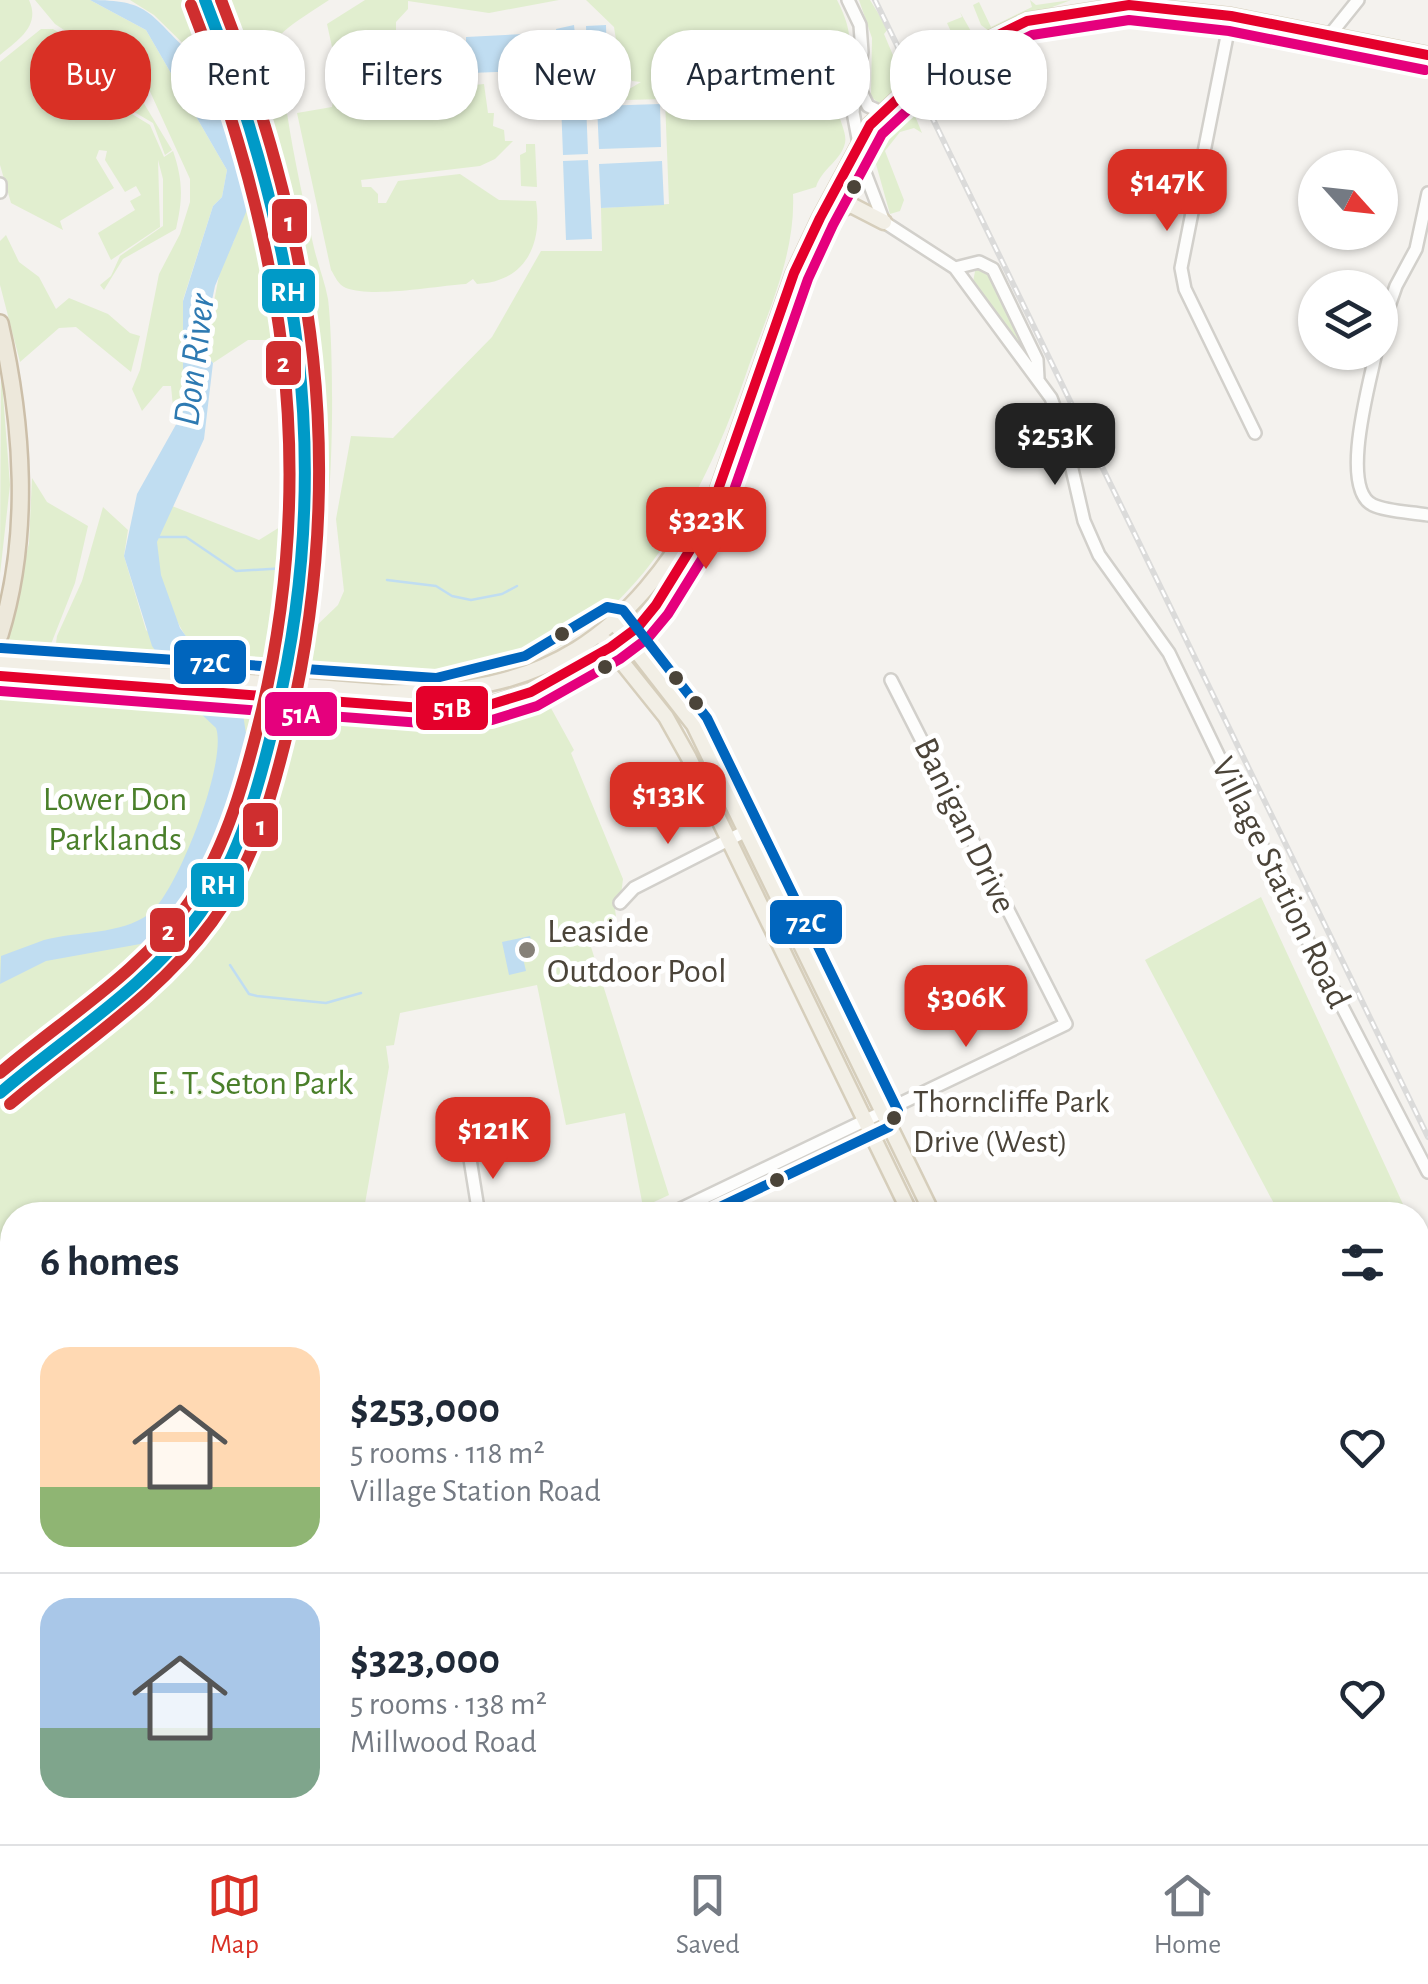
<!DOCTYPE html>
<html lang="en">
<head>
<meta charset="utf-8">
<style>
  :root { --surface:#fff; --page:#f6f6f7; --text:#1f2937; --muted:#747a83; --line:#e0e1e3; --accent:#d93025 }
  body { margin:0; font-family:"Alegreya Sans",sans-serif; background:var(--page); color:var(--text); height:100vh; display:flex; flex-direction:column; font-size:38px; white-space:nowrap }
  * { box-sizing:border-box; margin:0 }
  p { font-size:32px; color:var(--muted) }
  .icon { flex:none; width:55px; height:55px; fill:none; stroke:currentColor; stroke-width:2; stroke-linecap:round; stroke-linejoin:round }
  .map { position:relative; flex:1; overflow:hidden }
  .side { position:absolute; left:0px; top:1202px; width:1430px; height:642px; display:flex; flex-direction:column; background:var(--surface); border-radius:40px 40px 0 0; box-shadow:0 2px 8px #0004 }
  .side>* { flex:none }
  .hud { position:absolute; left:30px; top:30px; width:1370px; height:90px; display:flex; gap:20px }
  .needle { width:65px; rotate:117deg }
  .controls { position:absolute; left:1298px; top:150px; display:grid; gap:20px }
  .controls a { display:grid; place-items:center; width:100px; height:100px; border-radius:50%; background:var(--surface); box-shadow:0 2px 8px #0004; font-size:50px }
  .price { position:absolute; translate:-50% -85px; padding:0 22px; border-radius:20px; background:var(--accent); color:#fff; font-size:32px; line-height:65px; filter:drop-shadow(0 2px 5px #0008) }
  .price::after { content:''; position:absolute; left:50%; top:60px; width:30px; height:22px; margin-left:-15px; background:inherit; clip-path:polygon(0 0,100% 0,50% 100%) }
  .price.selected { background:#222; color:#fff }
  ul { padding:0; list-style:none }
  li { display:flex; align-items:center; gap:30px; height:250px; padding:0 40px }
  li+li { border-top:2px solid var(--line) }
  li span { display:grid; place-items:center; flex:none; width:280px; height:200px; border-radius:30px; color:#555 }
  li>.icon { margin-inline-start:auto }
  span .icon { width:120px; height:120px; fill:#fffc; stroke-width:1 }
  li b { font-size:42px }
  h2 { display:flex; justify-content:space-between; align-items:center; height:120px; padding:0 40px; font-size:42px }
  .pill { padding:0 35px; border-radius:40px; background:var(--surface); box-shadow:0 2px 8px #0004; font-size:35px; line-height:90px }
  .pill.selected { background:var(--accent); color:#fff }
  .dock { display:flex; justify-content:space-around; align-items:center; height:140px; border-top:2px solid var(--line); background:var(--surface); font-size:28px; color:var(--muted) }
  .dock a { display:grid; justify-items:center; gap:5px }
  .dock .selected { color:var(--accent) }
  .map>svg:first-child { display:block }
</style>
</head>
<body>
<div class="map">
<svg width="1428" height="1844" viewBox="0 0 1428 1844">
  <rect width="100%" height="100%" fill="#f4f2ee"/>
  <path fill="#e1eecf" d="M0 0H29C41 26 18 40 0 55Z
    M35 0H90L146 30 227 170 222 197 213 206 183 300V412L173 407 171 386H163L142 411 132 389 140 370 159 274 180 234 190 202V179L147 85 55 24Z
    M130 0H200L209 18 256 147 283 275 291 321 287 340H248L213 363 204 353 222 260 234 241 247 148 215 95 197 83 209 69 154 15Z
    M211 0H329C265 42 259 42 272 117L287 113C294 159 304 203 314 248 318 265 325 282 328 299 335 356 337 584 301 621 322 389 299 216 211 0Z
    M365 0H559L489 13 408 1V9L396 22V37L405 47 401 56 359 59 351 86 341 88 327 24Z
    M586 0H837C866 56 835 63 839 113 840 123 847 133 845 143 841 161 822 168 816 187L793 194C796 257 765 318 745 377 698 514 618 659 458 682 407 689 350 677 299 673L313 629 338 605 344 591 336 519 351 436 393 438 492 337 541 251H602L601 208 669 204 665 99 625 100 624 92 641 82 632 81 619 59 614 27Z
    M859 0H870L888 29 884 34 906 86 879 103 871 97 872 38Z
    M1030 0 1036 5 1071 0 989 31 981 25 973 5 979 2 991 27 1032 7Z
    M960 12 972 33 970 42 959 49 947 23 962 17Z
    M41 29H53L92 51 85 58 86 86 150 125 164 157 173 151C183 180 183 199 176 229L123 259 104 290 100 285 111 276 120 256 163 226V179L158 160 160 227 111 260 98 233 135 210 130 201 141 195 136 186 125 192 105 160 107 151 99 150 96 158 114 188 60 221 63 230 11 203 0 165V62Z
    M547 31 551 66 559 73 586 72V78L549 81Z
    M93 53 134 87 172 150 165 155 153 123 88 85 87 59Z
    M484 84 488 113H494L493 126 504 130 505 141H513L495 159 480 166 361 180 362 187H371L378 194V203H386L398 181 460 174 499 200 536 201C543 246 524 282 477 284L473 279 466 284C435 286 373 298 346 288 338 285 335 276 331 270L297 113 332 107 333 100Z
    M913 111 922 133 914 128 900 132 885 151 904 200 900 211 890 214 874 157 891 127Z
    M526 144H535L537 187 521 186 520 155 526 152Z
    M6 235 19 262 39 277 56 309 69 298 108 314 130 333 140 336 131 372 76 327 59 328 20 362 0 285V241Z
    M976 266 987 267 1033 362 973 282Z
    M1 369 10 485 0 574Z
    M32 478 47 502 88 526 75 583 31 695 39 696 50 684 57 636 82 581 103 507 128 530 124 556 146 630 240 710C206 667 151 602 157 542 158 530 167 517 172 506L259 540 301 514C296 554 294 595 290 635 277 749 232 884 150 967 106 1011 50 1046 0 1084V662L29 543Z
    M546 699 574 750 571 753 623 879 621 895 614 901 616 917 586 931 669 1195 643 1207 625 1113 566 1125 537 985 400 1013 394 1045 386 1046 389 1067 363 1215H12V1249L0 1264V1101L109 1015 159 987 150 979C221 904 255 814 282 716L293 722 456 720 494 716Z
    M1261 897 1408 1215H1280L1145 960Z
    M1418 1236 1428 1258V1302L1418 1304Z
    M1428 1319V1844H1191L1193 1833 1418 1832V1330Z
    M0 1609 12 1615V1832L139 1833 137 1844H0Z"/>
  <path fill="#c0ddf1" d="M90 0C149 0 148 13 187 50 193 56 202 55 209 60V68L197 84 215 95 237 127 247 148 251 174 246 212 215 286 208 319 212 331 204 353 213 363 204 439 157 542 161 575 180 628 243 714 248 747 236 792 211 851 157 941 46 961 0 984 1 956C15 951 30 945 44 940 78 931 120 935 149 914 176 895 228 762 216 728L196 709 152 646 124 556 137 494 183 412V301L213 206 222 197 227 170 146 30Z
    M574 25 578 63 560 66 556 29Z
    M606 25 607 64 587 65 586 26Z
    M448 31 449 56 466 55V37L524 34 526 71 416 75 415 61 410 57 414 34Z
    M403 62 404 79 373 80V63Z
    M586 102 588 154 563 155 561 103Z
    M660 104 661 147 599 149 597 106Z
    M588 160 592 239 566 240 563 161Z
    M662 161 664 205 601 208 599 164Z
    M530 936 534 951 522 954 526 971 509 975 502 942Z"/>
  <path fill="#f4f2ee" d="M156 662 212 667 243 705 184 701Z"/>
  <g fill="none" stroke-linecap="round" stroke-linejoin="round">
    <path stroke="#c0ddf1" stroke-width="2.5" d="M159 537H186L236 571 286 568
      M387 580 436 586 452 596 471 600 502 594 517 586
      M230 965 249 994 257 996 326 1003 361 993
      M1418 1478 1419 1476"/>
    <g stroke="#d2d0cb" stroke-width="16">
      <path id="minor" d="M848 0 860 25 862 52 853 112 864 170 884 222 955 268 1051 398 1063 430 1084 521 1099 555 1169 653 1305 935 1428 1172
        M1231 16 1181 268 1185 289 1255 433
        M1329 36 1358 0
        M857 83 868 106 881 112
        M0 184V192
        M955 268 979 262 993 269 1037 360 1038 378
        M1380 332 1396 286 1416 249 1428 193
        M1376 352C1370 382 1339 489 1373 505 1388 512 1412 512 1428 515
        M620 903 634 888 746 831
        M457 1139a14 14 0 1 1 28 0a14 14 0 1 1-28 0Z
        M469 1153 479 1215
        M668 1215 1066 1024 891 680
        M315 1832 329 1844
        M772 1832 842 1844
        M426 1844 472 1832
        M1167 1844 1169 1832"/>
    </g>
    <g stroke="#d6cebb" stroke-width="19">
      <path id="major" d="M864 145 907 103 1043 22
        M820 218 851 205 884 222
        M613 621 694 725 933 1215
        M605 641 666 717 689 758 911 1215
        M0 663 381 692C546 697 628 638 708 498
        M0 676 435 709 489 705 531 692 611 647 638 627 656 605 706 524 794 273 820 218 870 125 904 93 976 46 1027 21 1129 5 1231 16 1428 55
        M885 1844 887 1832
        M908 1844 910 1832"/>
    </g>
    <g stroke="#ccbfa9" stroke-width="20">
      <path id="highway" d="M0 323C23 423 31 535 0 635"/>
    </g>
    <use href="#minor" stroke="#fdfdfc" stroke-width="11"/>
    <use href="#major" stroke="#f2efe6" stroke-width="14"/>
    <use href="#highway" stroke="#ede8db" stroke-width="15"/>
    <g stroke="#dbdbda" stroke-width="6">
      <path id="rail" d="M875 0 1428 1137"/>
    </g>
    <use href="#rail" stroke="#fff" stroke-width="2.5" stroke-dasharray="8" stroke-linecap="butt"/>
    <g stroke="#fff" stroke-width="18">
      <path id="bus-1" d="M0 676 435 709 489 705 531 692 611 647 638 627 656 605 706 524 794 273 820 218 870 125 904 93 976 46 1027 21 1129 5 1231 16 1428 55"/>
    </g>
    <g stroke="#fff" stroke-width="18">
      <path id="bus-2" d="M0 691 435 724 492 720 537 706 620 659 648 638 668 614 720 530 808 279 833 225 882 134 913 105 983 59 1032 35 1129 20 1229 31 1425 70"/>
    </g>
    <g stroke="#fff" stroke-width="18">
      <path id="bus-3" d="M1 648 436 678 525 656 607 607 623 610 707 718 898 1111 889 1127 703 1215"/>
    </g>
    <use href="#bus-1" stroke="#e4002b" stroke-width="10"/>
    <use href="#bus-2" stroke="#e5007d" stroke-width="10"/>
    <use href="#bus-3" stroke="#0065bd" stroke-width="10"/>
    <g stroke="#fff" stroke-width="20">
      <path id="rail-1" d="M0 1093C68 1035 149 986 201 912 241 855 260 782 276 715 336 464 298 237 205 0"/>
    </g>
    <g stroke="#fff" stroke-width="20">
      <path id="rail-2" d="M10 1104C78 1046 158 996 212 922 253 866 273 793 289 726 349 471 316 242 221 0"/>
    </g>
    <g stroke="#fff" stroke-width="20">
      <path id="rail-3" d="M0 1073C64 1018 142 972 190 901 228 844 246 775 262 710 320 463 282 239 191 5"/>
    </g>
    <use href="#rail-1" stroke="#009ac7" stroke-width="12"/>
    <use href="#rail-2" stroke="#cf2e2f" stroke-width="12"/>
    <use href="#rail-3" stroke="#cf2e2f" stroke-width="12"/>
  </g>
  <g fill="#4b4439" stroke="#fff" stroke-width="4">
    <circle cx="854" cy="187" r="9"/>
    <circle cx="562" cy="634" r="9"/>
    <circle cx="605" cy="667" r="9"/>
    <circle cx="676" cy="678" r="9"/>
    <circle cx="696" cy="703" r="9"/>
    <circle cx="894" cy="1118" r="9"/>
    <circle cx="777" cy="1180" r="9"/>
  </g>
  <circle fill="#868178" stroke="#fff" stroke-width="4" cx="527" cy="950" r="10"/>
  <g text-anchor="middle" stroke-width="10" stroke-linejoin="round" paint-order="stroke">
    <g font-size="32" fill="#4b4439" stroke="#fff" text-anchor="start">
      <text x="913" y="1112">Thorncliffe Park<tspan x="913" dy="40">Drive (West)</tspan></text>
    </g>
    <g font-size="35" fill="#4a7f2a" stroke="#fff">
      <text x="115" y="810">Lower Don<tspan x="115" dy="40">Parklands</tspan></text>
      <text x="252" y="1094">E. T. Seton Park</text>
    </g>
    <g font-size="35" fill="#4b4439" stroke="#fff">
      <text transform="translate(966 825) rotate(64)" y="12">Banigan Drive</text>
      <text transform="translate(1282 882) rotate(64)" y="12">Village Station Road</text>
    </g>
    <g font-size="35" fill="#4b4439" stroke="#fff" text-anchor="start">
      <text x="547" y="942">Leaside<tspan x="547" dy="40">Outdoor Pool</tspan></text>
    </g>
    <g font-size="38" font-style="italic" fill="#2e7ab2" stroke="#fff">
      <text transform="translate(193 360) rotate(-83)" y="13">Don River</text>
    </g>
  </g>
  <g stroke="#fff" stroke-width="4">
    <rect x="270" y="197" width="39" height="48" rx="10" fill="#cf2e2f"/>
    <rect x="260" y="267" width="57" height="48" rx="10" fill="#009ac7"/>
    <rect x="264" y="339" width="39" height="48" rx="10" fill="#cf2e2f"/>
    <rect x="172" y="638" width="76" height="48" rx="10" fill="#0065bd"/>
    <rect x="414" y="684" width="76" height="48" rx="10" fill="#e4002b"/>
    <rect x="263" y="690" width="76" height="48" rx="10" fill="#e5007d"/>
    <rect x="241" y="801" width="39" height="48" rx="10" fill="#cf2e2f"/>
    <rect x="189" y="861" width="57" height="48" rx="10" fill="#009ac7"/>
    <rect x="768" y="898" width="76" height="48" rx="10" fill="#0065bd"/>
    <rect x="148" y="906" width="39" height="48" rx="10" fill="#cf2e2f"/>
  </g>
  <g font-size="28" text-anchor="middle" font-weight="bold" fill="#fff">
    <text x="289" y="231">1</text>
    <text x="288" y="301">RH</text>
    <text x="283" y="372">2</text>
    <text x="210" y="672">72C</text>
    <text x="452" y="717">51B</text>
    <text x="301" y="723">51A</text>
    <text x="261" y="835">1</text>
    <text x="218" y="894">RH</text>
    <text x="806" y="932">72C</text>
    <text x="168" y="940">2</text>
  </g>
</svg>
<div class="controls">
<a><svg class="needle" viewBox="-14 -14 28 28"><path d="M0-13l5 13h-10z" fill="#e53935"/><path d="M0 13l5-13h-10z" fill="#747a83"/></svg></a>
<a><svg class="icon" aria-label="layers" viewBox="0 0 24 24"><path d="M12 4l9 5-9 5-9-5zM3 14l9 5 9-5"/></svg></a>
</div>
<b class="price" style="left:1167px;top:234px">$147K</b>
<b class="price selected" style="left:1055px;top:488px">$253K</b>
<b class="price" style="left:706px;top:572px">$323K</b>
<b class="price" style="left:668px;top:847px">$133K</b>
<b class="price" style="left:966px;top:1050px">$306K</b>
<b class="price" style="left:493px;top:1182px">$121K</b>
<div class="hud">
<a class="pill selected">Buy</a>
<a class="pill">Rent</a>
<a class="pill">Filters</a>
<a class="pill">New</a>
<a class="pill">Apartment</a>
<a class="pill">House</a>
</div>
<section class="side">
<h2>6 homes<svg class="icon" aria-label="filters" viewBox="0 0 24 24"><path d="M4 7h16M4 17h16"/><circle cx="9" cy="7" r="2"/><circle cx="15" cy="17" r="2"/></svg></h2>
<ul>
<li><span style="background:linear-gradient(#ffd9b3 70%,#8fb573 0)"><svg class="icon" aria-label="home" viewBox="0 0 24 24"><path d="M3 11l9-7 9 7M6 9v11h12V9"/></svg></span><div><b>$253,000</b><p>5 rooms · 118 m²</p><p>Village Station Road</p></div><svg class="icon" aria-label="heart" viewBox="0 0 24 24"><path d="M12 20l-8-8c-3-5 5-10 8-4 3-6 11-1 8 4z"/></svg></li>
<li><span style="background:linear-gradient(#a9c7e8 65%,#7fa58c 0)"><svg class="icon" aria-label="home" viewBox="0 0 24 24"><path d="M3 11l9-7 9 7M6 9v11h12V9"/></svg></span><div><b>$323,000</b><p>5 rooms · 138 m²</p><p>Millwood Road</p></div><svg class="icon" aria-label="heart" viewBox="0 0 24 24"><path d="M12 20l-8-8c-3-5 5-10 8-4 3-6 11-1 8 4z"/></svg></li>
</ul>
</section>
</div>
<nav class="dock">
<a class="selected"><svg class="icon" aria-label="map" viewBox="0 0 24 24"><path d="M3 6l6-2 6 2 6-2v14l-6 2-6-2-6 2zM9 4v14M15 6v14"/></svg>Map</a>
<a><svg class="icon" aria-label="saved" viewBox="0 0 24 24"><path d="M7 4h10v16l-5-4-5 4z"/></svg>Saved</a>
<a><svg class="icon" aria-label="home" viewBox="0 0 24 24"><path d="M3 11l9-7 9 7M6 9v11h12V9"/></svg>Home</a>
</nav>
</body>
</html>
